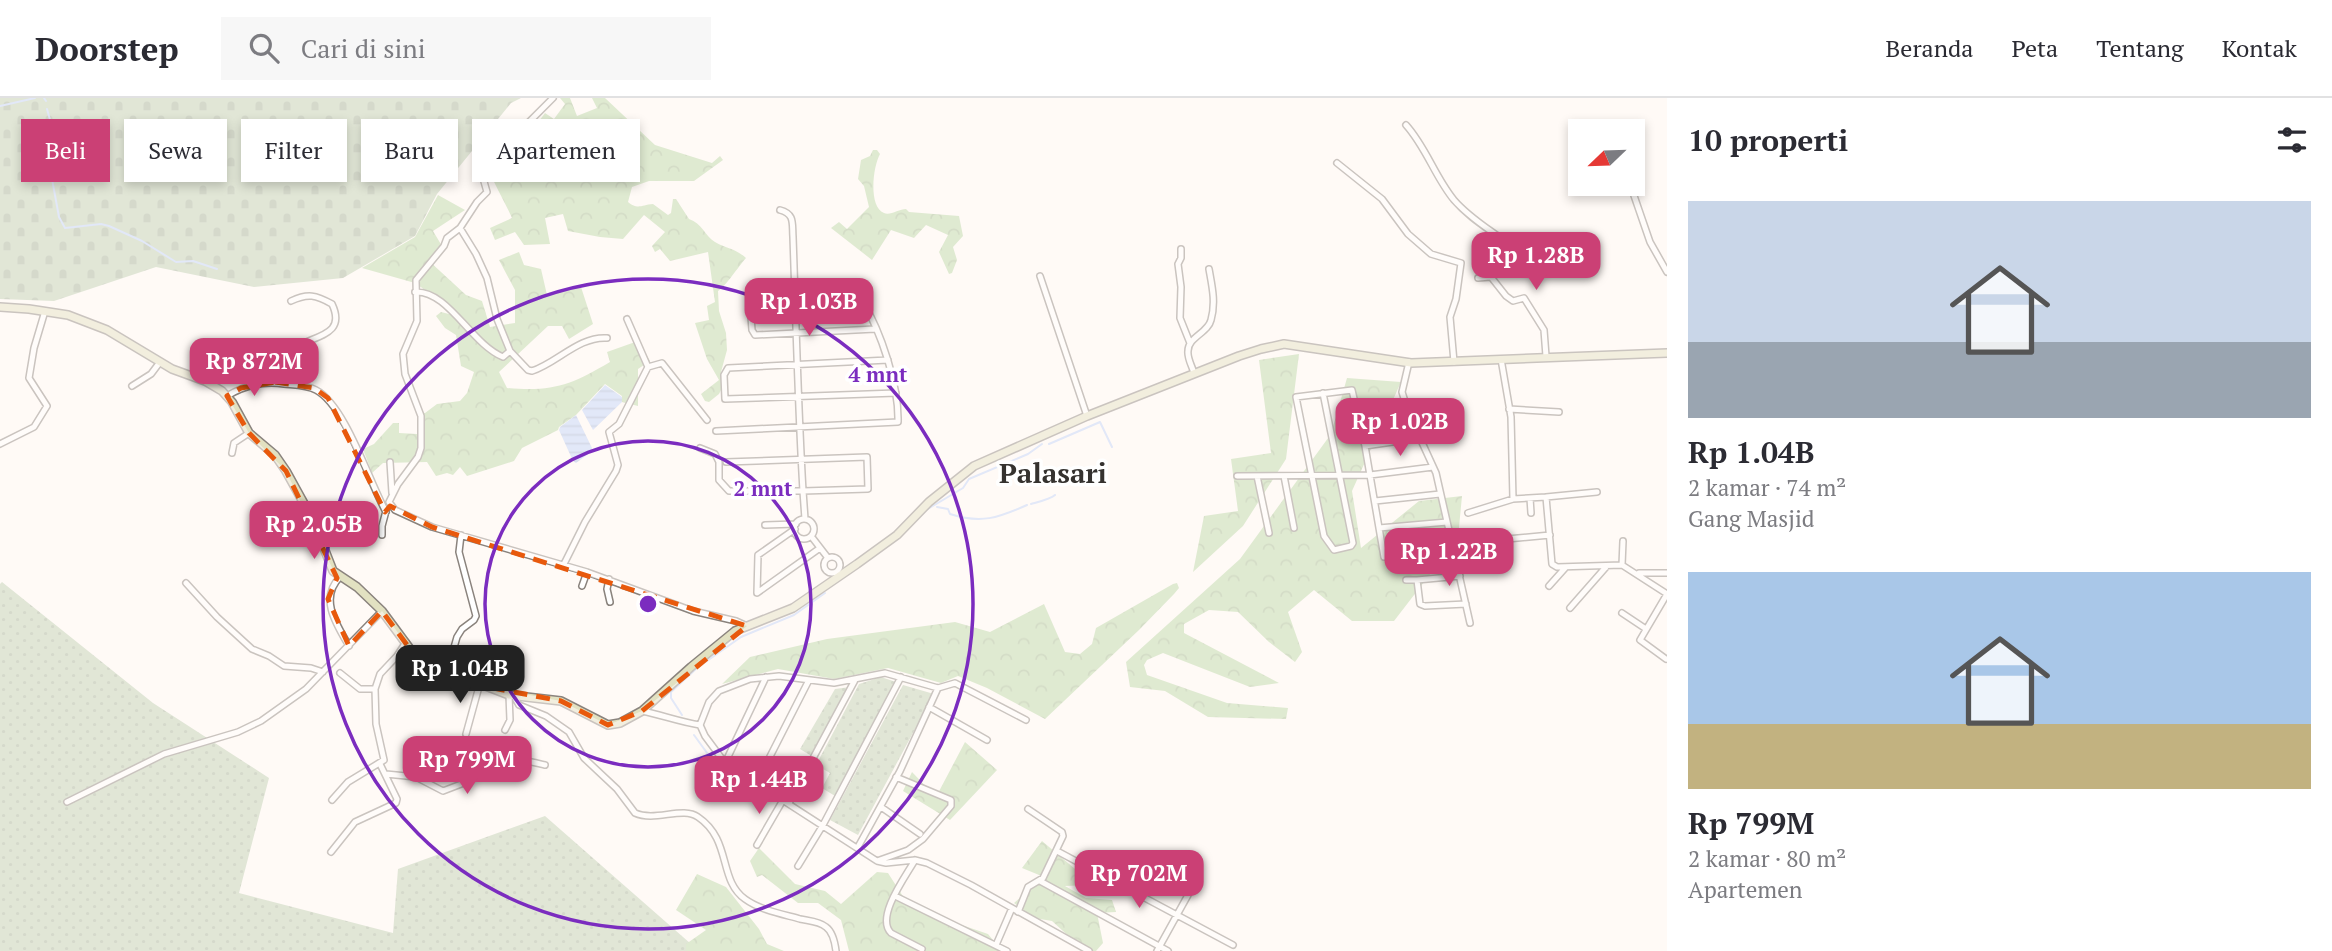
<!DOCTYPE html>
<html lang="id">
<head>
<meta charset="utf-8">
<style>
  :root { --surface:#fff; --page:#f7f7f7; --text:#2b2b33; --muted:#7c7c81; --line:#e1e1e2; --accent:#cb4075 }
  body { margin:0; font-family:"PT Serif",serif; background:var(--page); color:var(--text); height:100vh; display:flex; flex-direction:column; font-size:26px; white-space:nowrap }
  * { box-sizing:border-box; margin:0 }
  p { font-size:23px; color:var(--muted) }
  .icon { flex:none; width:38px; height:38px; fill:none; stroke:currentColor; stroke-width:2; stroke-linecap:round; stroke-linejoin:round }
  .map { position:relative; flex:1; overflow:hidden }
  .side { display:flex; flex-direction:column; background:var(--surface); width:665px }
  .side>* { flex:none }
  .top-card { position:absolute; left:21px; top:21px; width:665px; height:63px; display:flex; gap:14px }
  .needle { width:46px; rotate:247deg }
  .tools { position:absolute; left:1568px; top:21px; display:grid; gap:14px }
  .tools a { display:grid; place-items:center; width:77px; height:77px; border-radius:0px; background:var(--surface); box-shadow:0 4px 10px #0003; font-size:35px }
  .price { position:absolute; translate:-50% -60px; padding:0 16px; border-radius:14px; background:var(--accent); color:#fff; font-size:23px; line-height:46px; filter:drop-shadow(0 2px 4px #0008) }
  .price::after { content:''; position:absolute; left:50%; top:42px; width:21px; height:16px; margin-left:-10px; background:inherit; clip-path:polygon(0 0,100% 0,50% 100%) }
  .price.selected { background:#222; color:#fff }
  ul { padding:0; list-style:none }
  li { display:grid; align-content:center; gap:14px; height:371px; padding:0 21px }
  li span { display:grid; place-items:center; height:217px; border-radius:0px; color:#555 }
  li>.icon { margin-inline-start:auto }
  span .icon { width:126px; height:126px; fill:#fffc; stroke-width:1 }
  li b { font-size:30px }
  h2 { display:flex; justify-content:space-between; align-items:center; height:84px; padding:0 21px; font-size:30px }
  .pill { padding:0 24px; border-radius:0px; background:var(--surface); box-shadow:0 4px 10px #0003; font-size:24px; line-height:63px }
  .pill.selected { background:var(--accent); color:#fff }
  header { display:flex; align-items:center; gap:42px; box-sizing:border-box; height:98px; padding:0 35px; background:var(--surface); border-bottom:2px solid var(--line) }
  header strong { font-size:33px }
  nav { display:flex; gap:38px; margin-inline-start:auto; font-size:24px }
  .search { width:490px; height:63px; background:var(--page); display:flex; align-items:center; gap:18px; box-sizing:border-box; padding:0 24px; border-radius:0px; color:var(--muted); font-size:26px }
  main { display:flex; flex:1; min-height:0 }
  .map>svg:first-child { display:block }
</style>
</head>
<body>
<header>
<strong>Doorstep</strong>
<div class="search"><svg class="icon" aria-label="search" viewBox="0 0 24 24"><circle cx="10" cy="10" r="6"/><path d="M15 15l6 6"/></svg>Cari di sini</div>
<nav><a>Beranda</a><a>Peta</a><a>Tentang</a><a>Kontak</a></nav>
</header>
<main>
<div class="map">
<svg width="1667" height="853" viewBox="0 0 1667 853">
  <defs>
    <pattern id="grass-dots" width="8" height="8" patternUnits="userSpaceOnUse" patternTransform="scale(1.75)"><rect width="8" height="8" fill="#bcceb0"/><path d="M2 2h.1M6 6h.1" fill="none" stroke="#a2b198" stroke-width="1.8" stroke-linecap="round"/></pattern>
    <pattern id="forest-crowns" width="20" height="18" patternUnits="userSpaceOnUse" patternTransform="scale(1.75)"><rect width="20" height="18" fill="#b9d7a5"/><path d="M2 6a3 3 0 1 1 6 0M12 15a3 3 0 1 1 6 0" fill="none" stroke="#a0b98e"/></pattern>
    <pattern id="cemetery-stones" width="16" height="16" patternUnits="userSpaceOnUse" patternTransform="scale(1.75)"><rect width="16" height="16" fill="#bcceb0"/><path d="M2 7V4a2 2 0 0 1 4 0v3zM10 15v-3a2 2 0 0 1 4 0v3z" fill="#a2b198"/></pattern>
    <pattern id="water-rules" width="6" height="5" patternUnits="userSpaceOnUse" patternTransform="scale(1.75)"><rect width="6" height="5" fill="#bed2fa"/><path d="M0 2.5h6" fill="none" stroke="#a4b5d7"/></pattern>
  </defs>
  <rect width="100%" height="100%" fill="#fffaf6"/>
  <path fill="url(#grass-dots)" d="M2 484 153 605 269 680 239 795 393 835 398 771 545 718 699 853H0V486Z
    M881 579 896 584 835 698 822 690 830 675 816 667 859 586Z
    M903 587 934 596 858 737 830 722Z
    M850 589 813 659 800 651 835 591Z"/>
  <path fill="url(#forest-crowns)" d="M560 0H570L577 18 597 10 592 0H605L655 47 712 65 720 58 723 62 694 83H649L632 89 628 104C638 112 641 107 653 106L668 117 671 115 673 101H676L689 121C702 125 705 138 715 144 727 151 735 150 746 160 738 169 726 188 718 193L719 213 726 235 727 252 721 274 723 288 719 296 709 304 705 303 701 296 719 282 707 261 695 225 709 222 707 208 715 204 708 154 670 163 660 151 655 154 652 148 665 134 644 117 623 141 600 139 568 133 563 116 545 120 550 146 524 147 515 134 495 142 490 130 512 120C504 102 494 86 487 68L539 23 545 15 554 21 565 6Z
    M873 52H877L880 56C873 68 868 109 884 115 890 118 899 111 906 111L909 114 959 118 963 138 953 149 957 162 952 175 949 176 939 154 948 137 926 127 914 140 891 132 872 162 831 130 839 124 847 131 869 109 864 88 858 81 861 62 870 58Z
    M438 97 465 112 433 133 442 148 428 162 466 197 482 203 490 229 515 225V192L499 162 519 154 524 167 541 171 547 197 581 189 593 226 569 241 562 228H548L499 274 507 290C553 294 571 287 610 264L607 254 638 243 650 263 638 271V308L622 304V298L605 286 576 317 559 329 558 332 522 350 514 363 467 378 460 369 453 377 447 375 436 378 427 364 383 365 372 375 363 351 374 346 393 325H399V335L417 336 419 315H425L437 306 460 303 467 295 474 274 461 268 456 237 445 230 436 218 441 214 449 216 451 210 415 185 362 170 415 139Z
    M1299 256 1286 361 1243 428 1193 474 1204 418 1238 413 1231 361 1271 355 1259 262Z
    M1347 280 1401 284 1352 393 1361 450 1419 403 1462 398 1458 440 1394 523H1352L1314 492 1288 514 1302 554 1295 564 1269 544 1238 514 1209 512 1184 526V535L1279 585 1250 589 1163 555 1147 562 1144 567 1147 577 1227 605 1288 610 1286 621 1208 619 1165 593 1130 589 1126 564 1240 461 1331 336Z
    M1177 485 1179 490 1174 496 1139 532 1045 621 987 590 958 578 941 585 888 570 834 581 778 571 722 586 750 559 827 541 955 524 990 534 1044 506 1065 554 1080 556 1092 546 1096 530 1173 486Z
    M965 644 997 672 950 722 903 693 912 674 936 699Z
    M1042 743 1094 787 1065 788 1086 800 1112 802 1116 814 1097 815 1103 845 1096 853H1085L1052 823 1034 820 1014 805 1044 779 1022 770Z
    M759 750 795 786 825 793 841 806 877 774 888 775 906 803 915 811 988 836 1002 853H849L841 822 818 805H798L762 777 757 779 750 763Z
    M697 776 726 789 759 831 767 846 784 853H686V846L706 832 676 812Z"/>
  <path fill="url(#cemetery-stones)" d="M0 0H521L511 5 437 96 415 138 343 180 254 189 156 169 54 203 0 201Z"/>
  <path fill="url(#water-rules)" d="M605 287 622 299V304L593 332 582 312Z
    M576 317 592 350 591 354 576 365 573 363 559 332 560 329Z"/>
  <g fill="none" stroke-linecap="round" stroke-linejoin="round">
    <path stroke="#bed2fa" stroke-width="2" d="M44 0 46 3
      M0 8 35 0
      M47 11 54 36 50 66 52 81 59 119 65 130 101 126 109 128 142 143 176 164 193 163 217 171
      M1049 346 1100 324 1112 349
      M1031 406C1038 404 1051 401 1055 397
      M937 409 948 411 950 416C981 426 998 420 1027 407
      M926 412 963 390 969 381 1028 356 1042 346
      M682 617 671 600V594L697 570 741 539 794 517 825 495
      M694 637 718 670"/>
    <g stroke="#8a837d" stroke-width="8">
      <path id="minor" d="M553 0 483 70 481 73 487 94 477 104 460 130 447 140 444 148 416 182 417 223 403 256 405 276 421 318V350L418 359 398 386 389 404 395 412 432 429 587 474 693 513 736 523 747 528
        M1406 27C1426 49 1435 79 1454 102 1473 124 1497 135 1518 154V161L1491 179
        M1337 65 1382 101 1408 136 1431 156 1461 165 1456 201 1450 219 1454 264
        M1630 86 1650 144 1667 174
        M1181 151V160L1178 166 1181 189 1180 220 1190 245
        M1040 178 1087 318
        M1478 180 1491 179 1506 198 1513 203 1524 200 1544 232 1546 258
        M415 194C448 192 471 246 503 259L510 253 497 221 487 180 476 156 460 130
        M750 206 752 232 755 237 875 231
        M510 253 528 272 532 273C557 265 579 238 607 240
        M1501 261 1511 319 1513 401 1546 399 1552 466 1557 469 1622 467 1667 496
        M888 262 728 270 724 277 725 301 896 295
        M1409 264 1402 294 1409 316 1436 375 1470 525
        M648 269 662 265 707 322
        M1194 275C1192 268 1187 260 1188 253 1188 239 1208 235 1211 222 1216 204 1212 188 1209 171
        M275 284C273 229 354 253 332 206 316 197 308 195 291 203
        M132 288 151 276 160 264
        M1323 295 1353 445 1351 448 1334 452 1324 438 1296 299 1352 292 1365 348 1384 459 1451 449
        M227 298C245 287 263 283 284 286 294 287 307 287 316 292 345 307 369 383 386 414
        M1509 311 1559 314
        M1359 322 1409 316
        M716 333 898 324C899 287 881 234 862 202L856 201 795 204
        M0 346 34 329 47 308 29 280 34 250 45 213
        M1365 348 1420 340
        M700 350 715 356 719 364V382L729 393H803L805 421
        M232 355 234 345 249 335
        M390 364 392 395
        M726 364 867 359 868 391 803 393C798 309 796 224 793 139 792 125 795 116 780 112
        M1237 378 1370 377 1433 369
        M1257 378 1269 435
        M1284 378 1294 430
        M1546 399 1597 394
        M1530 400 1531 415
        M1375 403 1440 396
        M1468 415 1513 401
        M794 431a10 10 0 1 1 20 0a10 10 0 1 1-20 0Z
        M765 427 796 426
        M1379 430 1447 424
        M795 431 758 457 757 495 820 450
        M382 437V428L386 413
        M811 438 828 460
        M1507 441 1550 437
        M824 467a8 8 0 1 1 16 0a8 8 0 1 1-16 0Z
        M1622 467 1623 443
        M563 468 585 424 616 373 618 367 609 334 619 326 648 269 627 221
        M1639 475H1667
        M1460 478 1417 482 1420 506 1425 508 1466 506
        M340 479C319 500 336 526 349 548
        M609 481 607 491 610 504
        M1406 482H1417
        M186 485 217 519 252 551 269 558 284 568 311 570 323 574
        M582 488 587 474
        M1549 488 1566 469
        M1570 510 1606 469
        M1622 515 1646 531
        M1666 561 1640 542 1667 496
        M340 575 360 591H375
        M437 582 451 560 457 539 462 531 474 522 476 518 459 454 461 437
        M514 598 519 607 546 618 569 634 584 660 617 691 635 715C655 724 683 708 698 719 732 742 718 782 745 801 760 812 782 816 800 821 809 823 819 823 826 829 833 834 835 845 836 853
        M929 609 987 642
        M642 613C662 617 680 624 700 627L705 638 725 665 877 763 886 765 915 762 927 765 971 787 1089 853
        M700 627 709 604 719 593 750 581 779 578 834 585 885 575 938 590 955 585 1026 622
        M505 632 510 622 509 597
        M466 636 480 585
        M725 665 766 579
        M386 676 416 679 443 693 469 683 482 672 492 680C500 677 499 674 505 669 517 659 532 664 545 667
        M756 686 809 582
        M332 702 348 684 384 662 376 626 375 591 380 576 397 558 406 544
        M67 704 164 656 238 634 261 623 306 591 382 513
        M789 705 855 582
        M881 709 920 736
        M757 747 783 702
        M858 749 900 673 938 590
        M1057 753 1233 847
        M331 754 355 724 396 705 397 701 380 666
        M915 762C906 778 875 819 891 835L922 851
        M877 763 908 752 923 741 951 708V702L896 679
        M798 768 823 727 901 579
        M1040 783 1168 853
        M895 798 1007 853
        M1018 814 1028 789 1043 780 1063 738 1062 734 1028 711
        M996 847 1012 810
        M1157 853 1188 797"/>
    </g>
    <g stroke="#8a837d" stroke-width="10">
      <path id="secondary" d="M0 209 29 211 68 217 107 232 172 271 205 283 222 293 232 304 249 335 275 357 286 373 313 422 333 473 357 489 382 513 430 578 437 582 473 583 509 597 561 603 608 627 620 625 642 613 691 569 735 533 793 510 857 466 897 437 929 404 974 368 1087 318 1239 258 1261 251 1284 246 1411 265 1667 255"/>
    </g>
    <use href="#minor" stroke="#fff" stroke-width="5"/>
    <use href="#secondary" stroke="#e2e1c1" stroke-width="7"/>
  </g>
  <path d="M0 0H1667V853H0ZM275 284 314 290 328 300 385 414 390 408 432 429 747 528 642 613 608 627 561 603 430 578 382 513 349 548 328 501 337 480 286 373 249 335 227 298 241 290Z" fill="#fffaf6" fill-opacity=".55" fill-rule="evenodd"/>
  <path fill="none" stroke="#e8590c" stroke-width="5" stroke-dasharray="14 9" stroke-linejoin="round" d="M275 284 314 290 328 300 385 414 390 408 432 429 747 528 642 613 608 627 561 603 430 578 382 513 349 548 328 501 337 480 286 373 249 335 227 298 241 290Z"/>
  <g fill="none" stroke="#7b2cbf" stroke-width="3.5">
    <circle cx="648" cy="506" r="163"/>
    <circle cx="648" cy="506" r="325"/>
  </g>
  <g text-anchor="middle" stroke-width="7" stroke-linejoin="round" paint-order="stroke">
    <g font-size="28" font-weight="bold" fill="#35322f" stroke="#fff">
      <text x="1053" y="385">Palasari</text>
    </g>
  </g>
  <circle cx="648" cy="506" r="10" fill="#7b2cbf" stroke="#fff" stroke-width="3.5"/>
  <g font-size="21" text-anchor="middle" font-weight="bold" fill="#7b2cbf" stroke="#fff" stroke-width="7" stroke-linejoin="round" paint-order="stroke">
    <text x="878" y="284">4 mnt</text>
    <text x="763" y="398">2 mnt</text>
  </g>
</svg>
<div class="tools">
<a><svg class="needle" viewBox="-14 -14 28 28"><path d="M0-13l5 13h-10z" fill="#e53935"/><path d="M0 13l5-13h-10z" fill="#7c7c81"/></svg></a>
</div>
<b class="price" style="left:1536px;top:194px">Rp 1.28B</b>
<b class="price" style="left:809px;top:240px">Rp 1.03B</b>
<b class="price" style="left:254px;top:300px">Rp 872M</b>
<b class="price" style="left:1400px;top:360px">Rp 1.02B</b>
<b class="price" style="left:314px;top:463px">Rp 2.05B</b>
<b class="price" style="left:1449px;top:490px">Rp 1.22B</b>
<b class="price selected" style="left:460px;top:607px">Rp 1.04B</b>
<b class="price" style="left:467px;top:698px">Rp 799M</b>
<b class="price" style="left:759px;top:718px">Rp 1.44B</b>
<b class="price" style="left:1139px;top:812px">Rp 702M</b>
<div class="top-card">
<a class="pill selected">Beli</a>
<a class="pill">Sewa</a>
<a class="pill">Filter</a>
<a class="pill">Baru</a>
<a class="pill">Apartemen</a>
</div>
</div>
<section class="side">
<h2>10 properti<svg class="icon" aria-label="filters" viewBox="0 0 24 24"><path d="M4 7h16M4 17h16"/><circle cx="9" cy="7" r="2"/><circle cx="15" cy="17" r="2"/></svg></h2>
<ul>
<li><span style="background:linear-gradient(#c9d6e8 65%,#9aa5b1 0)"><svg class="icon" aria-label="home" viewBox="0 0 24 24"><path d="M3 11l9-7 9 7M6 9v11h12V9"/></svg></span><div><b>Rp 1.04B</b><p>2 kamar · 74 m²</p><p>Gang Masjid</p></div></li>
<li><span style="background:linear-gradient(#a9c7e8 70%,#c2b280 0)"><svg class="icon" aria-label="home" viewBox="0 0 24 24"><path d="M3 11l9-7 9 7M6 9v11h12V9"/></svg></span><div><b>Rp 799M</b><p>2 kamar · 80 m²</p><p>Apartemen</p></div></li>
</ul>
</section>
</main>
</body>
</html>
